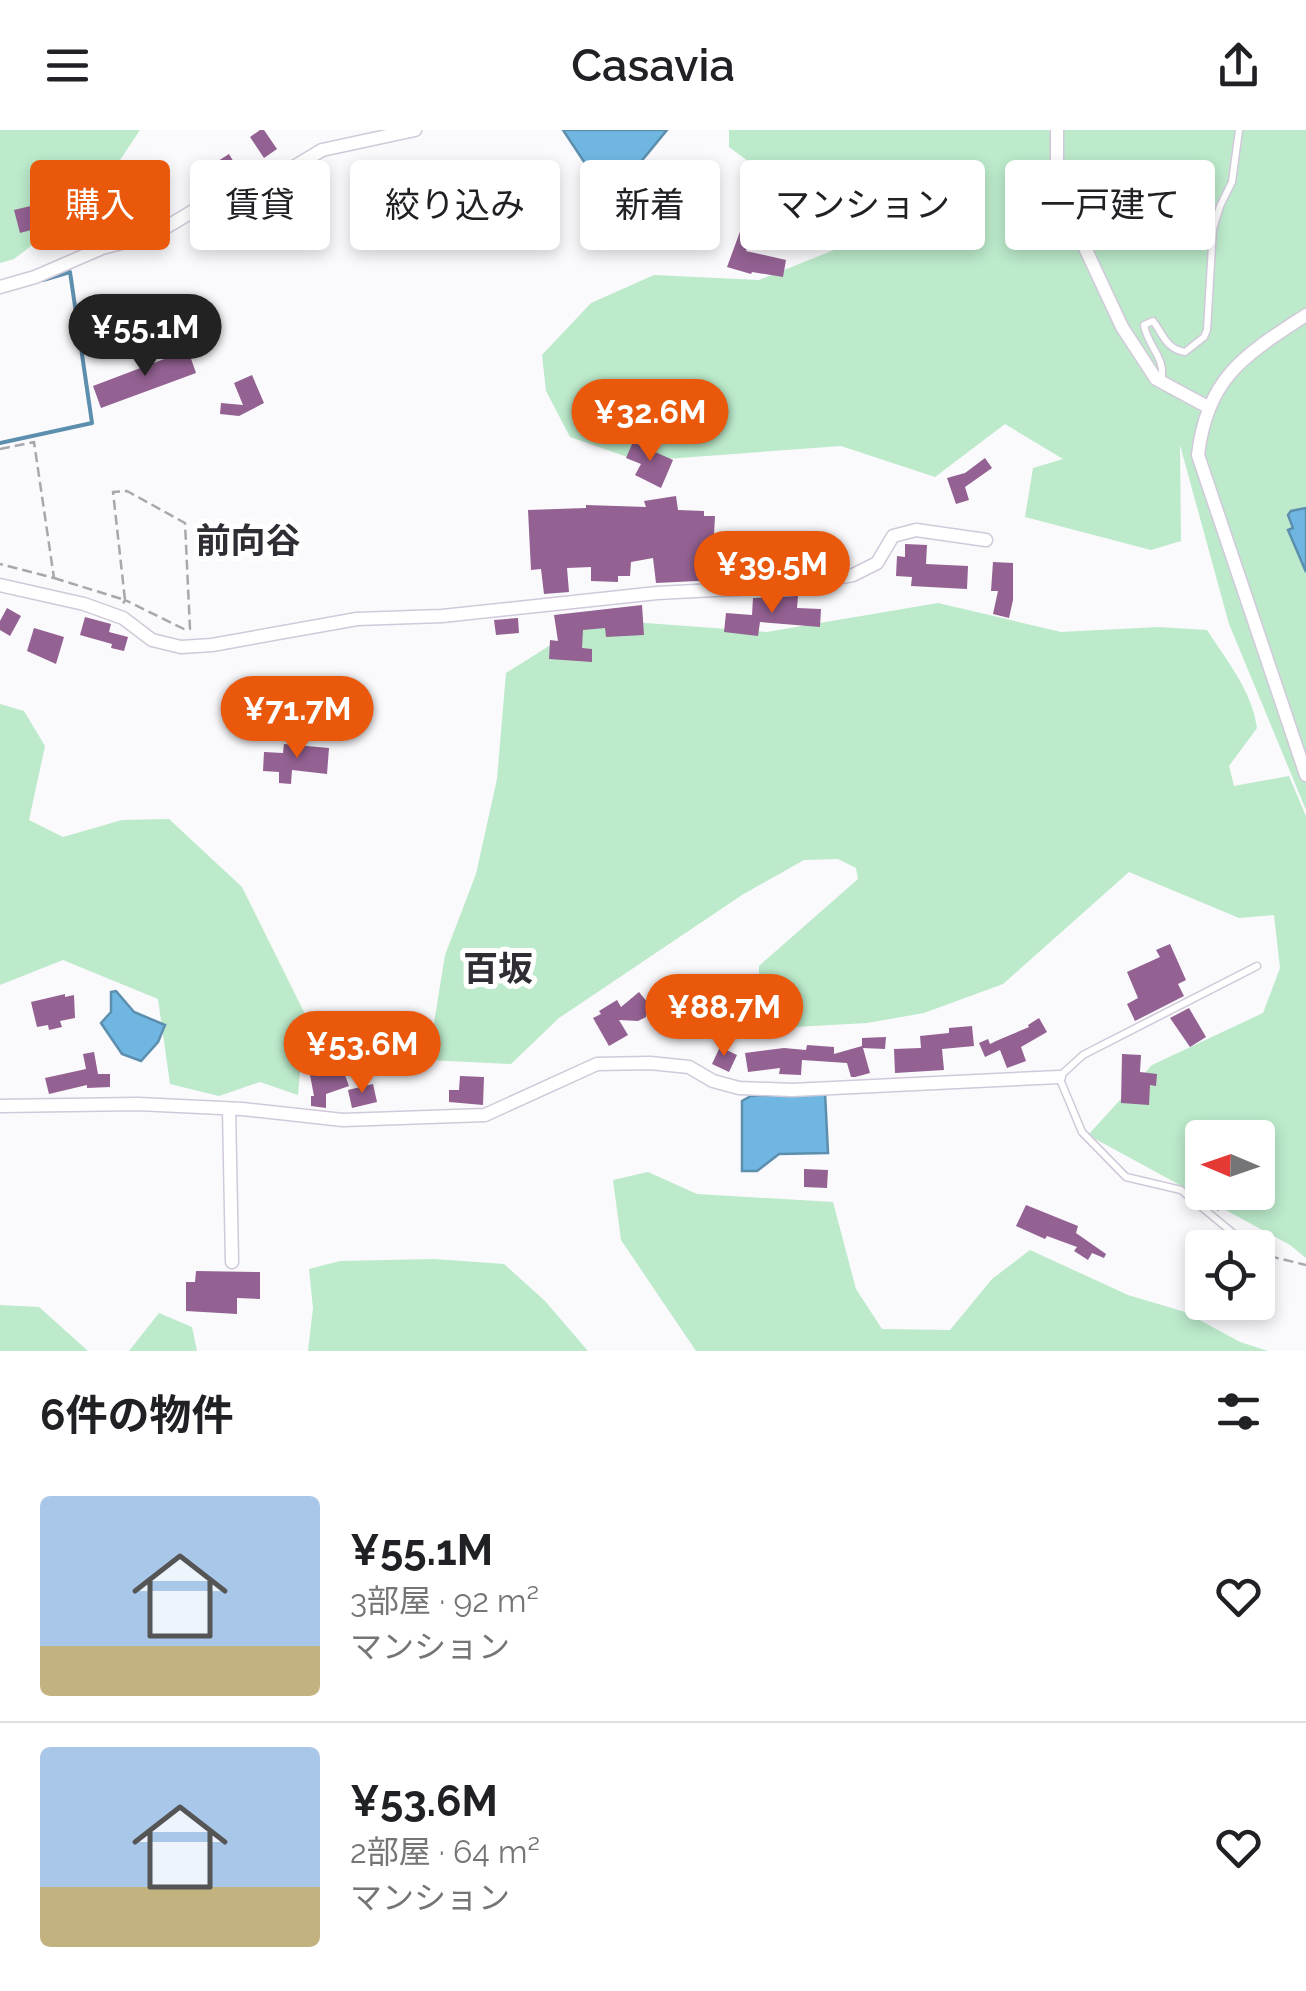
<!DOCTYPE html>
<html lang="ja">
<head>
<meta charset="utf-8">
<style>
  :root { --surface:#fff; --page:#f2f2f2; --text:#202124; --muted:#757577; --line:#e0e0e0; --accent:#ea580c }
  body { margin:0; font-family:Raleway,"Noto Sans JP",sans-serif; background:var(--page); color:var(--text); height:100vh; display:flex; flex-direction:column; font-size:38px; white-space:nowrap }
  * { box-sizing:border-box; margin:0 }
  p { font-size:32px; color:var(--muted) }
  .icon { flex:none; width:55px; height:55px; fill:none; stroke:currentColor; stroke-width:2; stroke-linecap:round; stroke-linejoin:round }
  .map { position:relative; height:1221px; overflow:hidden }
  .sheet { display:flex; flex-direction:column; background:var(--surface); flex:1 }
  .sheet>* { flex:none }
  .hud { position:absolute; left:30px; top:30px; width:1248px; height:90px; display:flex; gap:20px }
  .needle { width:65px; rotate:272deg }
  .fabs { position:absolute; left:1185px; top:990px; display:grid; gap:20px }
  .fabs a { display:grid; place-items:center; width:90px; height:90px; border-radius:10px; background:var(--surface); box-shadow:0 5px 15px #0003; font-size:50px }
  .price { position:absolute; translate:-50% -85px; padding:0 22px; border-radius:35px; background:var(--accent); color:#fff; font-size:32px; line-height:65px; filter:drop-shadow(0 2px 5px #0008) }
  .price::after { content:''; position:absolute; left:50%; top:60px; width:30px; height:22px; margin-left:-15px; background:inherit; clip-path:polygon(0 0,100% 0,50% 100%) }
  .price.current { background:#222; color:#fff }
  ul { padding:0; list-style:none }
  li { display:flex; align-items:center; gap:30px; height:250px; padding:0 40px }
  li+li { border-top:2px solid var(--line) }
  li span { display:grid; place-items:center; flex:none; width:280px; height:200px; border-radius:10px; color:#555 }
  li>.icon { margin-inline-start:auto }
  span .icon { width:120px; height:120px; fill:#fffc; stroke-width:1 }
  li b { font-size:42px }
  h2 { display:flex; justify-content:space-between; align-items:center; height:120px; padding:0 40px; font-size:42px }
  .pill { padding:0 35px; border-radius:10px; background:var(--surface); box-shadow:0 5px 15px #0003; font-size:35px; line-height:90px }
  .pill.current { background:var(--accent); color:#fff }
  header { display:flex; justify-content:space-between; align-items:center; height:130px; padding:0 40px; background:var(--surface); font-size:45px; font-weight:600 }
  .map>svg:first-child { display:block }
</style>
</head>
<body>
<header><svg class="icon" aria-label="menu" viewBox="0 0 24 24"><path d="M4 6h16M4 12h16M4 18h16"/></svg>Casavia<svg class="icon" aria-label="share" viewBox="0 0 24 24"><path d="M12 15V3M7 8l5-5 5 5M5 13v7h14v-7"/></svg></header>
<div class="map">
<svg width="1306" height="1221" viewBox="0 0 1306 1221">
  <rect width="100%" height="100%" fill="#faf9fc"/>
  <path fill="#bceacb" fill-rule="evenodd" d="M0 0H140L96 66 14 129 0 133Z
    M729 0H1306V680L1229 494 1180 315 1181 411 1151 420 1025 387 1033 338 1063 329 1005 294 935 347 841 316 639 331 570 307 546 261 542 225 591 173 654 145 759 150 834 120 853 94 820 62 784 58 729 17Z
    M938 473 1061 502 1158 497 1207 500C1227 531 1252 561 1257 598L1229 636 1234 656 1289 646 1306 686V1128L1290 1115 1088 1005 1152 935 1263 883 1280 838 1274 785 1239 788 1129 742 1003 854 924 883 867 893 759 899V836L858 749 856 738 838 729 804 730 742 765 559 888 511 934 428 930 445 825 476 744 497 649 506 543 592 489 767 502ZM1202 1008H1258V1062H1202Z
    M0 574 24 581 45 616 29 690 63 707 122 690 169 689 242 757 305 884 298 965 260 952 219 966 170 954 158 869 63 830 0 855Z
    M648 1042 697 1064 833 1072 856 1159 882 1199 950 1200 992 1149 1030 1120 1128 1165 1185 1182 1240 1212 1268 1221H696L621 1110 613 1050Z
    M434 1129 504 1134 545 1171 588 1221H308L313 1178 309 1139 340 1131Z
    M0 1175 39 1177 88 1221H0Z
    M159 1183 192 1197 197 1221H129Z"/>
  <path fill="#6fb7e2" stroke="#5c8eae" stroke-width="2.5" d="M563 0H667L639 34 608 56 598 53Z
    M1306 378V442L1288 400 1293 398 1288 385 1291 381Z
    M116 861 134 882 165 895 158 912 141 931 122 924 101 893 111 882V862Z
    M825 962 828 1023 779 1024 757 1041H742V971L751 966Z"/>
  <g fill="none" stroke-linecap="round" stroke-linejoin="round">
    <path stroke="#5c8eae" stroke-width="4" d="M0 313 92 293 70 142 43 150"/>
  </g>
  <path fill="#936192" d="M260 0H264L277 19 264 28 250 7Z
    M229 24 241 44 220 58 207 38Z
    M152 60 162 81 108 106 96 110 92 102 63 116 54 98 81 85 85 92Z
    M47 72 53 94 20 103 14 80Z
    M755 81 789 86 786 105 752 100Z
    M741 99 753 104 746 121 786 130 783 147 752 142 751 144 727 137Z
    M188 220 196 243 101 278 93 256Z
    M252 245 264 273 239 286 220 284 221 273 243 275 234 253Z
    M633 312 673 330 661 358 635 345 641 334 626 328Z
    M985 328 992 338 965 357 969 370 956 374 947 348 965 343Z
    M676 366 678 380 704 381V386H715L713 423 742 424 743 405H757V418H765L764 430 780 431 779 447 656 453 653 428 631 432 630 446H618V452L591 451V437L567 438 569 462 544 464 541 439 531 440 528 380 586 378V375L646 377 644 371Z
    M905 414 927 415 926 434 968 436 967 459 911 456 912 447 896 446 897 426 905 427Z
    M993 432 1013 433V470L1009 488 993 484 998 461H991Z
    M798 466 797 478 821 479 820 497 760 492 758 506 724 502 726 483 752 485 753 468Z
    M642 475 644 505 606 507 605 498 583 500 582 518 592 519V532L549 529 550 510 558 511 554 485Z
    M7 478 21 486 10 506 0 500V491Z
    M85 487 111 494 109 502 128 507 124 521 111 518 112 514 80 505Z
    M518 488 519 503 496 505 494 490Z
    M34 498 64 507 56 534 27 521Z
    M294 573 329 574V588H323V595L296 594Z
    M284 614 329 618 327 644 292 640 291 654 279 653V642L263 641 264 622 283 623Z
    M1170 814 1186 850 1178 854 1184 866 1135 891 1127 874 1138 868 1127 842 1160 827 1156 820Z
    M639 862 648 873 646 887 638 891 619 890 628 905 609 916 593 888 601 884 599 881 617 870 621 877Z
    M65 864V867L74 865 75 888 60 891 62 897 49 900 48 895 37 897 31 872Z
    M1189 878 1206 907 1190 917 1170 888Z
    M1039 888 1047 902 1021 917 1026 931 1007 938 1000 920 985 927 979 913 988 909 990 914 996 911 1029 897 1028 895Z
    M972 896 974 916 942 919 944 940 895 943 894 919 921 918 920 906 949 903V898Z
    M886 907 885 919 863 918 870 943 855 947H851L847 933 802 930 801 945 779 944 780 938 748 942 745 923 784 918 806 920 807 915 834 917V924L862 916V908Z
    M720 917 737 925 729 942 712 934Z
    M94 922 98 944H110V957L87 958V955L49 964 45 948 86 939 83 924Z
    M1122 924 1141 925 1140 942 1157 944 1156 956 1150 955 1149 975 1121 973Z
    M341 934 349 956 326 964V978L311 976V966H314L310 945Z
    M460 946 484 947 483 975 449 972V960H459Z
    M373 954 377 972 352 978 348 960Z
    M804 1039 828 1040 827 1058 804 1057Z
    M1196 1062H1235L1218 1081Z
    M1026 1075 1078 1096 1076 1103 1106 1124 1104 1128 1092 1123 1088 1130 1074 1121 1077 1117 1047 1106 1045 1109 1016 1096Z
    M196 1141 260 1142V1169L237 1168V1184L186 1181V1152H195Z"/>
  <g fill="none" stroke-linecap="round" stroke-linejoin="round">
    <g stroke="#d1c9da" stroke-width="9">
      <path id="service" d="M1161 252C1167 228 1148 218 1144 195L1153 191C1163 204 1166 219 1185 222L1204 207 1207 200 1213 99 1220 76 1232 52 1239 0
        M1251 1118 1181 1060 1126 1047 1082 1002 1059 947 1083 925 1257 836
        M1258 1123V1124"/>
    </g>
    <g stroke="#d1c9da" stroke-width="15">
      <path id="minor" d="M1057 0V49L1066 77 1122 197 1156 249 1208 277
        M0 157 35 147 102 118 153 105 200 77 274 49 322 20 415 0
        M1306 185C1245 225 1207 247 1198 325L1306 645
        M0 455 84 474 123 488 152 510 181 517 212 515 357 489 442 486 657 463 795 456 853 445 877 433 893 406 916 400 986 410
        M0 976 138 974 242 979 343 990 485 985 597 934 650 933 689 937 713 951 739 958 792 960 1059 947
        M229 979 232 1132"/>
    </g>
    <path stroke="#a9a7ac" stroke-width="2.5" stroke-dasharray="10 5" stroke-linecap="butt" d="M0 319 34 312 54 448 0 434
      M54 448 125 470 113 362 127 361 185 393 190 499H184L125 470 122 476
      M1269 1126 1306 1135"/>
    <use href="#service" stroke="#fff" stroke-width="6"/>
    <use href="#minor" stroke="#fff" stroke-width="12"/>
  </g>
  <g text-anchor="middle" stroke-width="10" stroke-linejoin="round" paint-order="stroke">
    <g font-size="35" font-weight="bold" fill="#312d34" stroke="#fff">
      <text x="248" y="423">前向谷</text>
      <text x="498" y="851">百坂</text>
    </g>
  </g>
</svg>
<div class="fabs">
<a><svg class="needle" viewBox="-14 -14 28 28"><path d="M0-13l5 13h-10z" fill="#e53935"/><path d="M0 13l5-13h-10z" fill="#757577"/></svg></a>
<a><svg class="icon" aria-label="locate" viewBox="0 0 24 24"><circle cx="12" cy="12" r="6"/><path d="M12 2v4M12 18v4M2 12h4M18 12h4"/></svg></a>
</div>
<b class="price current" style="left:145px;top:249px">¥55.1M</b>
<b class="price" style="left:650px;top:334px">¥32.6M</b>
<b class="price" style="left:772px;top:486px">¥39.5M</b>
<b class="price" style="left:297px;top:631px">¥71.7M</b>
<b class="price" style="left:724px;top:929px">¥88.7M</b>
<b class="price" style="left:362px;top:966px">¥53.6M</b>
<div class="hud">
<a class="pill current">購入</a>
<a class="pill">賃貸</a>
<a class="pill">絞り込み</a>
<a class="pill">新着</a>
<a class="pill">マンション</a>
<a class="pill">一戸建て</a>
</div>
</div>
<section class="sheet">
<h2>6件の物件<svg class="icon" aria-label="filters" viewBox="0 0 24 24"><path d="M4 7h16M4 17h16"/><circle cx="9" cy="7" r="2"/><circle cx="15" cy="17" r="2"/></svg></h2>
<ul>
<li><span style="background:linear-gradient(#a9c7e8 75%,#c2b280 0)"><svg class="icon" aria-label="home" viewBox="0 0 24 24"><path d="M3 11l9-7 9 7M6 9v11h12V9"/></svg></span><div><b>¥55.1M</b><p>3部屋 · 92 m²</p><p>マンション</p></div><svg class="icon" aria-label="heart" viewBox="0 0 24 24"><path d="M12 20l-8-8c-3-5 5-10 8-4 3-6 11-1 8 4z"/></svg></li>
<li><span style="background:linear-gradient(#a9c7e8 70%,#c2b280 0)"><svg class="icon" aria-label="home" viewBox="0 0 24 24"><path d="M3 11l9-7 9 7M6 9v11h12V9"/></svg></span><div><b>¥53.6M</b><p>2部屋 · 64 m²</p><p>マンション</p></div><svg class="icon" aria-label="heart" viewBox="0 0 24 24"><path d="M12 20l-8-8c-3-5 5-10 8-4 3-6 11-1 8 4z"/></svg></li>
</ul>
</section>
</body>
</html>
